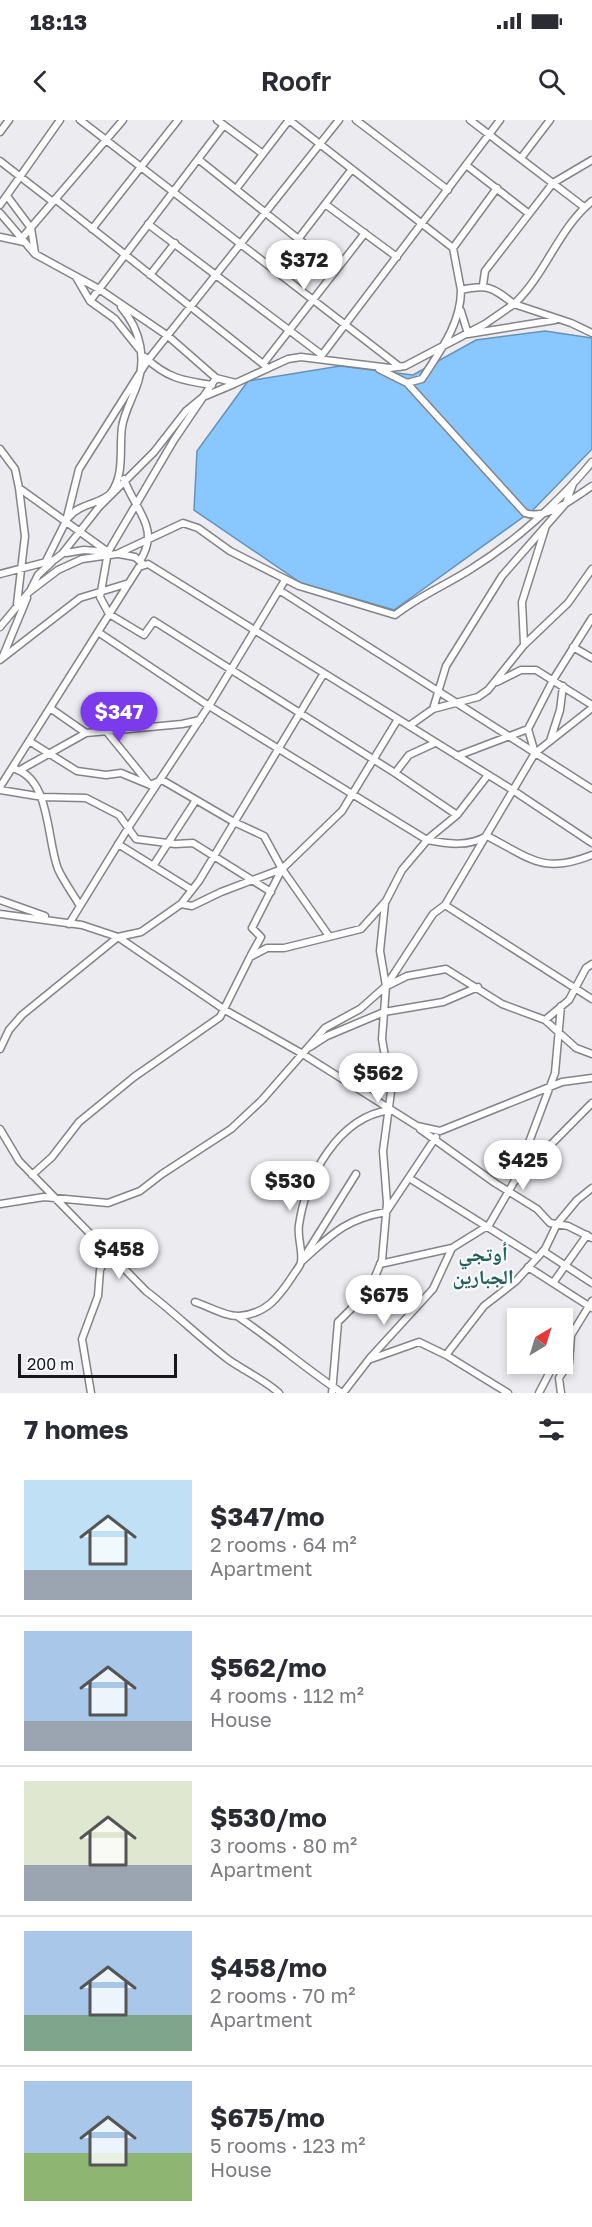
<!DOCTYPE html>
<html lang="en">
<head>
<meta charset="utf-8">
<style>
  :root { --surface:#fff; --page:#f2f2f3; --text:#2b2b33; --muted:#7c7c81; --line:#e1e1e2; --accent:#7c3aed }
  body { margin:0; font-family:"Golos Text","Noto Naskh Arabic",sans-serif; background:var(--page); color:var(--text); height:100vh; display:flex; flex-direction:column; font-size:22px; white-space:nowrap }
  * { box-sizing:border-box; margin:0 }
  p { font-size:20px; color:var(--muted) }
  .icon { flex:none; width:33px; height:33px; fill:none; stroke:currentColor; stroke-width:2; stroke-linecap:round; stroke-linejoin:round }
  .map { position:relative; height:1273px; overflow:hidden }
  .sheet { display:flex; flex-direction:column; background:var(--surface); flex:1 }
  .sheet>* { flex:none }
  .needle { width:39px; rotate:38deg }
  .tools { position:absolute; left:507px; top:1188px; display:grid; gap:12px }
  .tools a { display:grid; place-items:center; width:66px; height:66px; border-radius:0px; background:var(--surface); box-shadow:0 3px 9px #0003; font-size:30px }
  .scale { position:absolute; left:18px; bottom:15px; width:159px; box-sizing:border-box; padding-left:6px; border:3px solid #181819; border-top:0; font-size:16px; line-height:21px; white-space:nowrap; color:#181819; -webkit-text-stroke:4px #f8f9fd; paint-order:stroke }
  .price { position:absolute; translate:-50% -51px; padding:0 14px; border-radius:21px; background:#fff; color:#222; font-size:20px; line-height:39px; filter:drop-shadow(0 2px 3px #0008) }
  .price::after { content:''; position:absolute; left:50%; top:36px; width:18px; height:14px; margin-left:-9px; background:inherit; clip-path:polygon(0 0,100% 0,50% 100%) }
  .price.active { background:var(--accent); color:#fff }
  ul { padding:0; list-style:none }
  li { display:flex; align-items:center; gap:18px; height:150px; padding:0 24px }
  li+li { border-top:2px solid var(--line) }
  li span { display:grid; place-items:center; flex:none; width:168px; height:120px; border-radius:0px; color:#555 }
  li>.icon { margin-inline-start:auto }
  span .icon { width:72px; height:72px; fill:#fffc; stroke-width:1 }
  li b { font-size:26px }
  h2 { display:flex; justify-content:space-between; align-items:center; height:72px; padding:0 24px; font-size:26px }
  .status { display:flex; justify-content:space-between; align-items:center; height:42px; padding:0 30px; background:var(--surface); direction:ltr }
  .status svg { height:16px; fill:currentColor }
  header { display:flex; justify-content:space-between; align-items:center; height:78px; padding:0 24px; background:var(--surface); font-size:27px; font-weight:600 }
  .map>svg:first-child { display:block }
</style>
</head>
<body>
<div class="status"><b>18:13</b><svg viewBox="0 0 49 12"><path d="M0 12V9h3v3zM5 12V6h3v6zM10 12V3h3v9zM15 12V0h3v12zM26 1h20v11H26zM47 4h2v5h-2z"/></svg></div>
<header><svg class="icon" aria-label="back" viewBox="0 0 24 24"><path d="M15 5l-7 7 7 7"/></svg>Roofr<svg class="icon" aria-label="search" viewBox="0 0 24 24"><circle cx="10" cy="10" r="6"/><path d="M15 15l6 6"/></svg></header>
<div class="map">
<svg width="592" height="1273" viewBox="0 0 592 1273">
  <rect width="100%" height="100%" fill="#ebebf0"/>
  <path fill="#88c7ff" stroke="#6692ba" stroke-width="1.5" d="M545 211 592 218V329L533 390 394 490 301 463 194 390 197 331 248 261 340 246 413 255 476 220Z"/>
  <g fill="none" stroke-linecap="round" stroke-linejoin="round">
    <g stroke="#838488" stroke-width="9">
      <path id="minor" d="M80 0 400 247
        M217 0 263 34
        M289 0 453 128 461 170C488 164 492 167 514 184 546 154 558 109 592 81
        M356 0 448 70
        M470 0 584 87
        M0 12 9 0
        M521 38 550 0
        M198 39 336 149
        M0 41 53 82
        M466 45 528 93
        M236 69 289 0
        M7 76 31 108 35 133
        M55 79 268 248
        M325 84 397 137
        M0 85 60 0
        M0 93 35 134 99 169 168 216 216 258 236 263 288 239 301 237 390 248 405 246 485 204 514 184 571 203 592 213
        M148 104 322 235
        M92 109 178 0
        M0 117 24 122
        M22 118 123 0
        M299 118 352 49
        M453 128 497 68
        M150 155 175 123
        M76 157 90 181 115 199 139 229
        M483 165 485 151 553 63 592 40
        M90 181 224 5
        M461 191 468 214 555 200
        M145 237C166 258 184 261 212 265
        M319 239 500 0
        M263 244 365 113
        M379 249 407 263 525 393C546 401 575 377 592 366
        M216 258 174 320 108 432 100 477 109 494 144 515 154 501 395 653 409 635 435 623
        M407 263 422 259C440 231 461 204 461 170
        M0 329 15 349 19 368 108 432
        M124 359C135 391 161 407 140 441
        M68 398C79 383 102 384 111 373 125 354 119 329 122 307 124 294 131 281 136 268 147 240 141 210 121 187
        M66 433 84 430 109 432
        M119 434 135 437 142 443
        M45 443 66 401 79 349 148 240 339 0
        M0 454 54 440 62 434 99 387 154 332 186 291 203 277 234 264
        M31 469 38 455 52 442
        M279 470 592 669
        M17 484 25 416 19 368
        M0 507 29 472 58 450 82 439 117 434 183 403 198 408 230 431 299 466 395 495C419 476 446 465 471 449 515 422 559 382 592 342
        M98 512 209 586 427 720C448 724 468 727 487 716 530 738 543 755 592 735
        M524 524 522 482 545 409
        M573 527 592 538
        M3 536 27 478
        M0 540 80 478 126 464
        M497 562 521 550H536L592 585
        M50 588 86 613 182 604 200 600
        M433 589 478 577 488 570 524 525 568 483 592 449
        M409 606 433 589 446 546 502 456 566 383 573 364
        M107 612 150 665
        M29 621 77 651 106 655 121 653 150 665 162 660 234 702 264 716 282 749 329 816
        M550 621 560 590 563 566
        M535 633 528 609 553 560 592 498
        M457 636 528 609
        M12 648C51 657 46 718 58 749 64 762 73 774 80 786
        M20 650 86 613
        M395 653 457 695
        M0 667 139 447 148 444 511 669 592 723
        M0 670 43 677 86 678 119 695 136 719 175 724 193 723 271 772
        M118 724 192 770
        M153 746 196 680
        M0 780 45 796
        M181 784 192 786 221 772 282 749
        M445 785 592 879
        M0 794 82 805 118 817 225 890 301 933 417 1006 440 1011 562 962 592 958
        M66 803 69 804 130 705 212 581 285 460
        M251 835 261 817 252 808 282 749 342 691 398 599
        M387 866 407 856 446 849 502 884 545 900 569 880 586 848 592 844
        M545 900 576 928 592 934
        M310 927 327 916 384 892 443 882 478 867
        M0 929 9 910 22 895 118 817 141 812 181 784 199 761 324 553
        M0 1009 19 1041 146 1171C175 1193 200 1218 229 1240 245 1251 266 1261 279 1273
        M420 1009 495 1063 537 1089 550 1103 568 1106 592 1118
        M32 1055 52 1037 79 1002 134 957 220 897 250 837 267 828H284L361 809 386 781 402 750 429 718 457 695 488 655
        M409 1058 537 1138
        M514 1062 555 953 561 886
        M0 1084 44 1077 108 1083 140 1071 162 1054 231 1009 262 980 325 908 360 889 386 866 433 794 445 785 535 633 592 588
        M543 1131 592 1163
        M306 1134 356 1054
        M301 1142C331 1115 345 1099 386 1092L436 1017
        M380 1144 452 1128
        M528 1147 592 1188
        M553 1163 587 1115
        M195 1182C208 1186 226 1197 239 1196 266 1194 278 1178 292 1157 294 1153 300 1147 301 1142 303 1130 297 1117 299 1105 306 1057 338 997 390 990
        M237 1196C273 1220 306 1249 342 1273
        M562 1230 592 1181
        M371 1239 419 1222 446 1235
        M91 1273 82 1219 98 1176 100 1150 109 1133
        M332 1273 338 1202 369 1171 382 1140 387 1083 383 1031 391 972 382 919 386 866 380 831 385 783
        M343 1273 370 1238 433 1169 452 1128 489 1105 514 1062 592 983
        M508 1273 446 1235 484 1186 516 1161 545 1129 557 1104 577 1080 592 1068
        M539 1273 554 1244
        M561 1273 559 1258 569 1243 571 1216"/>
    </g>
    <use href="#minor" stroke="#fff" stroke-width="6"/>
  </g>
  <g text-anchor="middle" stroke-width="4.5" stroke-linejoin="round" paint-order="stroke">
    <g font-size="20" font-weight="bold" fill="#245e59" stroke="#f8f9fd">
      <text x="483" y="1141">أوتجي<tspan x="483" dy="23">الجبارين</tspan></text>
    </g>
  </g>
</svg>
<div class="tools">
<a><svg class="needle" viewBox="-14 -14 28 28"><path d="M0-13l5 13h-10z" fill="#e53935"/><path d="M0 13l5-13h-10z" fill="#7c7c81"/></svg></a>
</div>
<div class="scale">200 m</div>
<b class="price" style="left:304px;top:171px">$372</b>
<b class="price active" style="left:119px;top:623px">$347</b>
<b class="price" style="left:378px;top:984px">$562</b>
<b class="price" style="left:523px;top:1071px">$425</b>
<b class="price" style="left:290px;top:1092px">$530</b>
<b class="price" style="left:119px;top:1160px">$458</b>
<b class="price" style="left:384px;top:1206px">$675</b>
</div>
<section class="sheet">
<h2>7 homes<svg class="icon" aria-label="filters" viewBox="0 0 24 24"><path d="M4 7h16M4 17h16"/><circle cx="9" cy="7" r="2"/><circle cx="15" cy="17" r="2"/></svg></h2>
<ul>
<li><span style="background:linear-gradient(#bfe0f5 75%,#9aa5b1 0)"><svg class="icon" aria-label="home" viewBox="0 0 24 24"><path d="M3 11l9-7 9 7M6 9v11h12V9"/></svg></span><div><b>$347/mo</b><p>2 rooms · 64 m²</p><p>Apartment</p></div></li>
<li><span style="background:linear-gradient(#a9c7e8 75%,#9aa5b1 0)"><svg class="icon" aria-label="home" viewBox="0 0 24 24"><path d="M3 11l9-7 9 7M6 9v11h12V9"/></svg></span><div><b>$562/mo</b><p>4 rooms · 112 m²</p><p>House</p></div></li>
<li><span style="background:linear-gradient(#dfe7d0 70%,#9aa5b1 0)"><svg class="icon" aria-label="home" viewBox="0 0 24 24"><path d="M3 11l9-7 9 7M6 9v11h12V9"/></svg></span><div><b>$530/mo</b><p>3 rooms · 80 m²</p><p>Apartment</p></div></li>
<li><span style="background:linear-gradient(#a9c7e8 70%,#7fa58c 0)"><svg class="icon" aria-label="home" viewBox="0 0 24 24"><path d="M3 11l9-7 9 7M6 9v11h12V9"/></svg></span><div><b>$458/mo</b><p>2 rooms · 70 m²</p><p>Apartment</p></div></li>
<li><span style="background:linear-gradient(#a9c7e8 60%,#8fb573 0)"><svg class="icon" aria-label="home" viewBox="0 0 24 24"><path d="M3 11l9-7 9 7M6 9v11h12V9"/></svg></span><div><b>$675/mo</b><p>5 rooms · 123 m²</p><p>House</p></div></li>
</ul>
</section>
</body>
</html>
